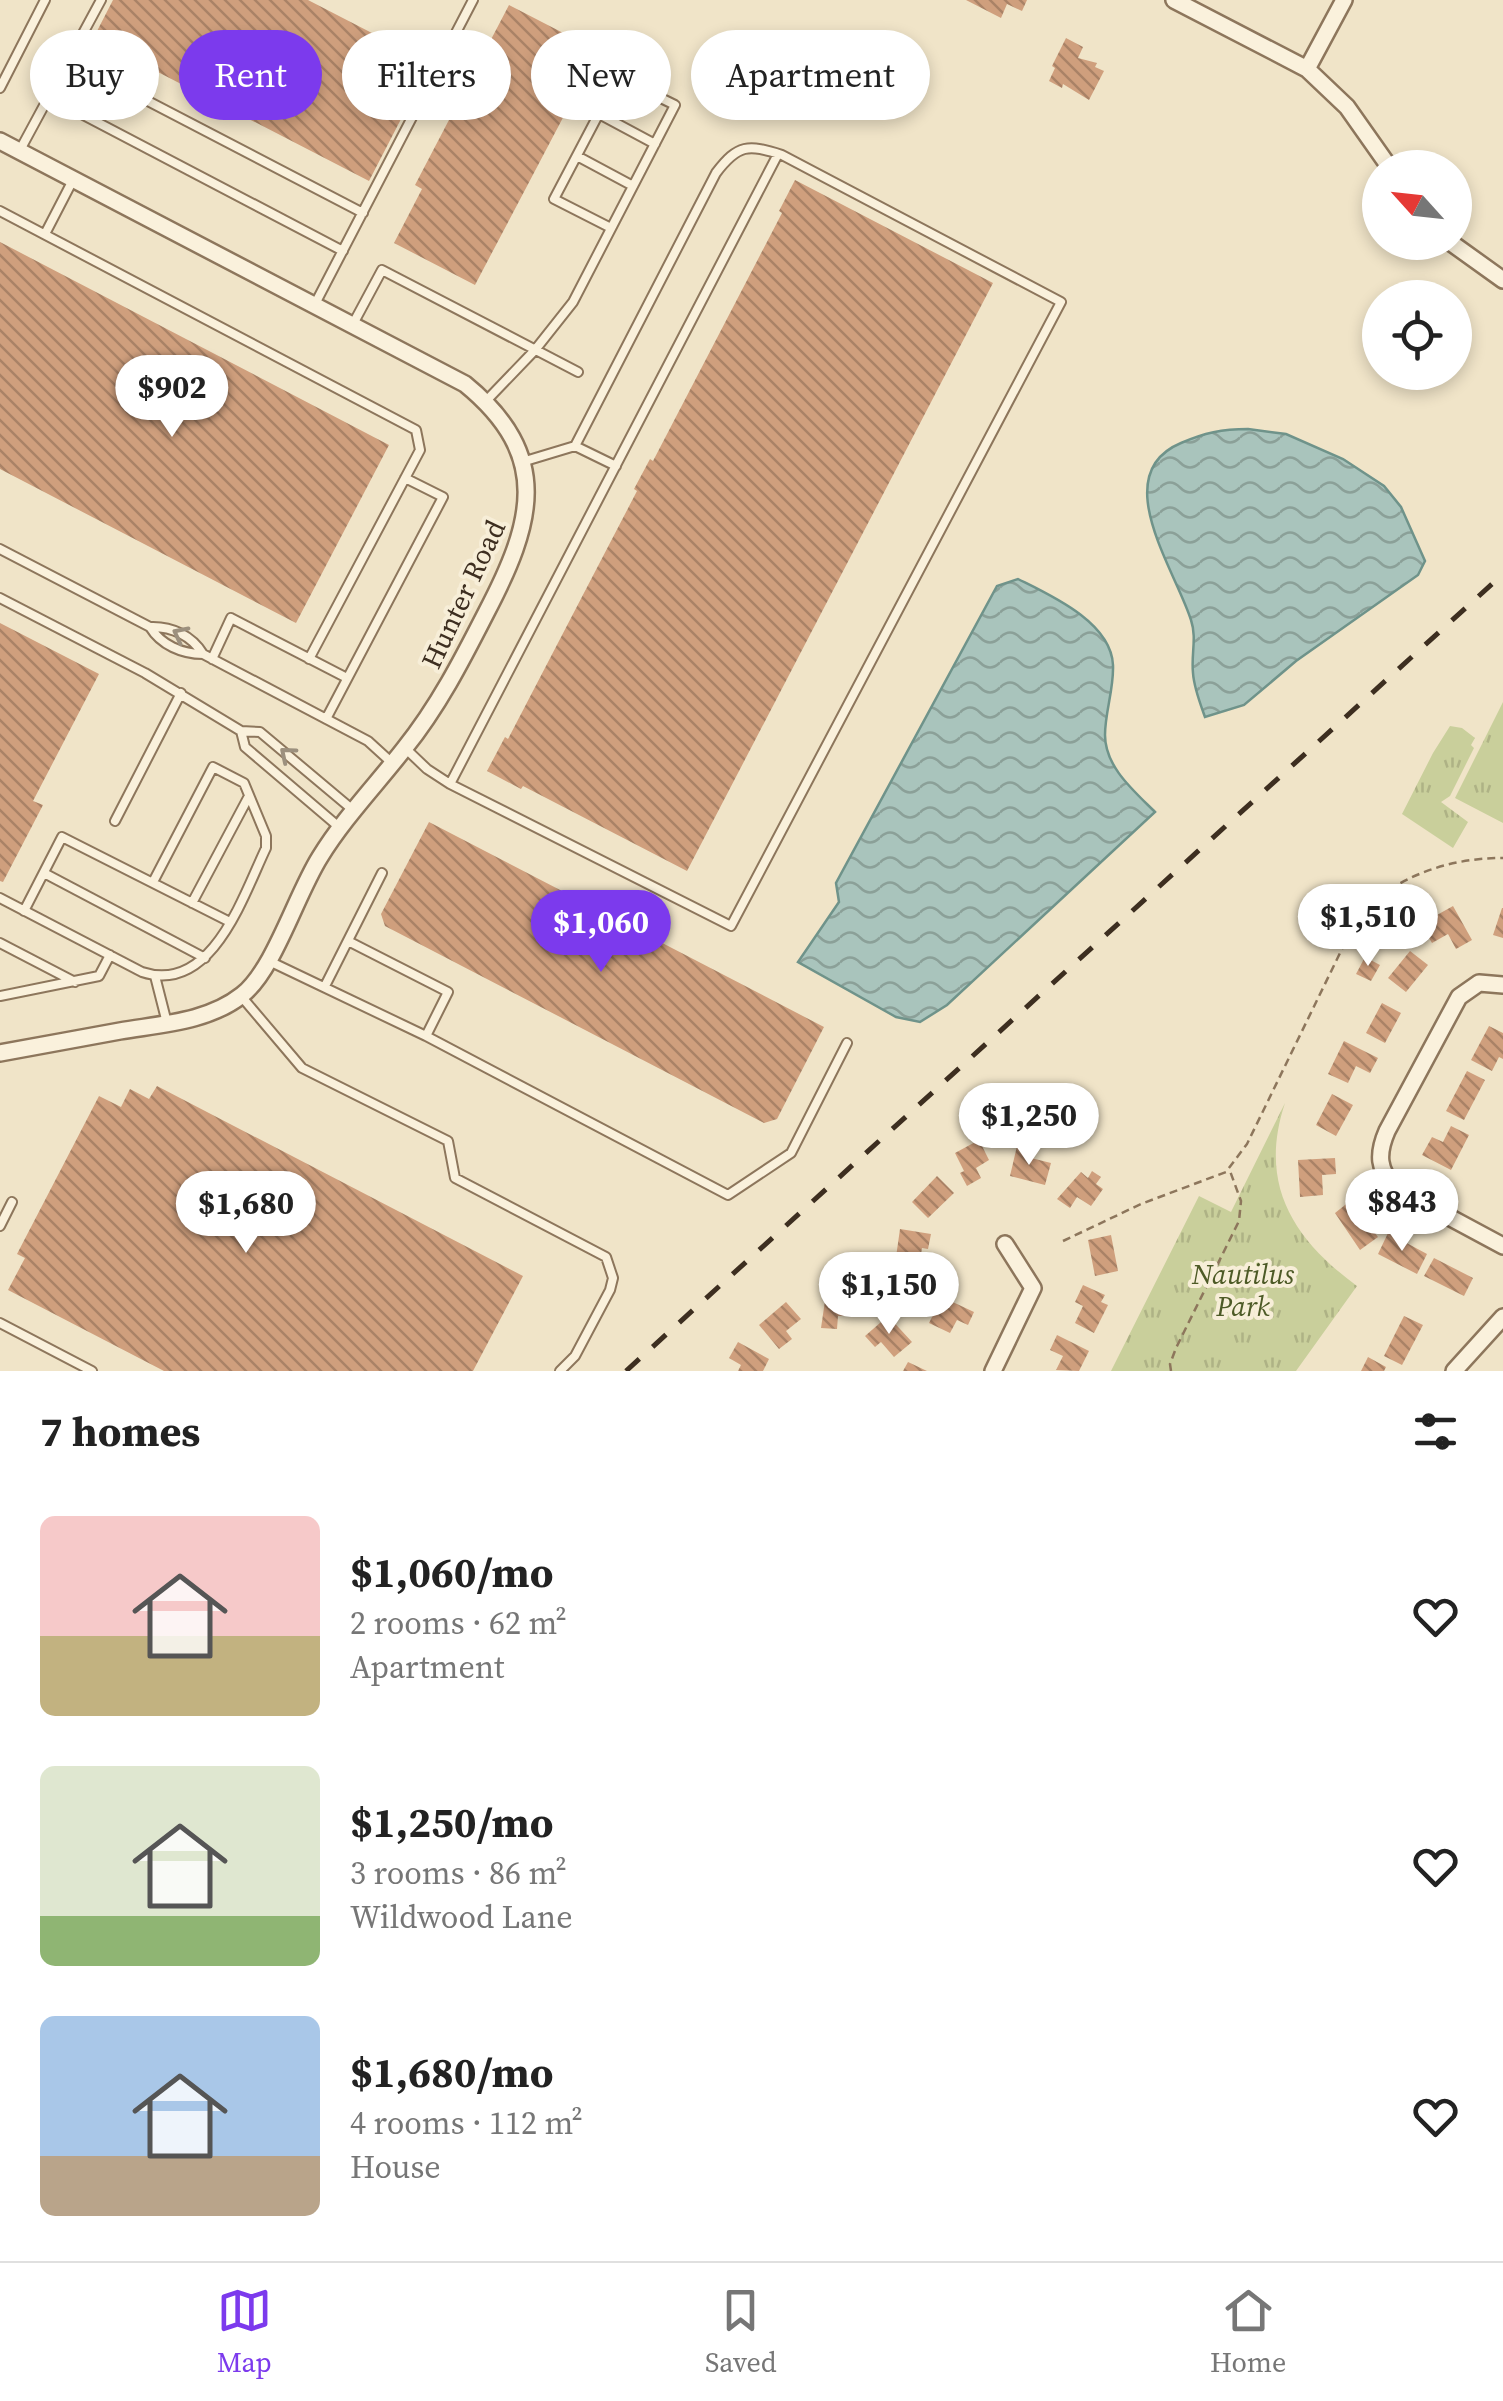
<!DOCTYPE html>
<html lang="en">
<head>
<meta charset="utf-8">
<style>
  :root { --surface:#fff; --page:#f6f6f6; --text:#222; --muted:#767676; --line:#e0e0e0; --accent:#7c3aed }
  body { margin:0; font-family:"Source Serif 4",serif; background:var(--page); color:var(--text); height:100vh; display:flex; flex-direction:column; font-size:38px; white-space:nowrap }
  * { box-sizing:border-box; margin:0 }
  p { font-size:32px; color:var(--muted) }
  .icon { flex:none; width:55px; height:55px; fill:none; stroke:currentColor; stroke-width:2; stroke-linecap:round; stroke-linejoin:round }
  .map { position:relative; height:1371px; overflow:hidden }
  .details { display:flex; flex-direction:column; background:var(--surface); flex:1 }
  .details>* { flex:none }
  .top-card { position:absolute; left:30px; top:30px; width:1000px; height:90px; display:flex; gap:20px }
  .needle { width:65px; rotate:297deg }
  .fabs { position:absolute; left:1362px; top:150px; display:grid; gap:20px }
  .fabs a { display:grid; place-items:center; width:110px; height:110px; border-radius:50%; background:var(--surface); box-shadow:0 5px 15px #0003; font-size:50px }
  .price { position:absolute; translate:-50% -85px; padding:0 22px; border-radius:35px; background:#fff; color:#222; font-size:32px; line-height:65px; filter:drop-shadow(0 2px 5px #0008) }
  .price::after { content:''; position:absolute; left:50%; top:60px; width:30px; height:22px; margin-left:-15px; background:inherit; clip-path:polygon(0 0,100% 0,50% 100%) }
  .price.active { background:var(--accent); color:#fff }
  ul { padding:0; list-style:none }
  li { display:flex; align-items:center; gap:30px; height:250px; padding:0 40px }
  li span { display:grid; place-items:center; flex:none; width:280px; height:200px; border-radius:15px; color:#555 }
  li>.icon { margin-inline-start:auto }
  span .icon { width:120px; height:120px; fill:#fffc; stroke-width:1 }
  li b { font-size:42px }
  h2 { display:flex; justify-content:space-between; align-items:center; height:120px; padding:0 40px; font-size:42px }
  .chip { padding:0 35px; border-radius:45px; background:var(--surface); box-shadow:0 5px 15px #0003; font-size:35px; line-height:90px }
  .chip.active { background:var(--accent); color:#fff }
  .menu { display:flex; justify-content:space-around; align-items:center; height:140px; border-top:2px solid var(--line); background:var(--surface); font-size:28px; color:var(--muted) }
  .menu a { display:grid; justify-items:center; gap:5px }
  .menu .active { color:var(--accent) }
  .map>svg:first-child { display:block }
</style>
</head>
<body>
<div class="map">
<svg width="1503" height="1371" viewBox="0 0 1503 1371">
  <defs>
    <pattern id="park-tufts" width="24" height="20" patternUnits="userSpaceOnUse" patternTransform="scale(2.5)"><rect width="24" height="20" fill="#c9cf9b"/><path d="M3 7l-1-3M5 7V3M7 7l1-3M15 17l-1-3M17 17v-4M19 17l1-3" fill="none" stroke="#aeb285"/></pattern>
    <pattern id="water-waves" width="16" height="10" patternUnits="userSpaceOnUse" patternTransform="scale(2.5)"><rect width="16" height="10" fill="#a9c4bc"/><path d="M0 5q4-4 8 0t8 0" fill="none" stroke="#8ba098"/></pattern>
    <pattern id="building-back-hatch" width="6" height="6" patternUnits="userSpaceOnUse" patternTransform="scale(2.5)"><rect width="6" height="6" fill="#cf9f7d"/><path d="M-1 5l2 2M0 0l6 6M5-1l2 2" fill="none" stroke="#a98266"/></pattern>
  </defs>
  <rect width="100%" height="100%" fill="#f0e4c8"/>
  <path fill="url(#park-tufts)" d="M1503 702V823L1455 798Z
    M1450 726 1462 728 1475 738 1471 745 1474 748 1450 796 1441 802 1468 822 1453 848 1402 814 1433 753Z
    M1285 1103C1258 1184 1293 1239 1357 1286L1296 1371H1111L1199 1196 1231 1212Z"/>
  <path fill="url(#water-waves)" stroke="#6f938a" stroke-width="2.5" d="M1248 429 1286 434 1343 459 1384 486 1401 507 1425 561 1418 575 1296 661 1244 705 1205 717C1200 703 1194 688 1193 673 1191 654 1197 638 1191 620 1175 569 1107 474 1181 443 1204 433 1222 429 1248 429Z
    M1018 579C1050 595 1111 622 1113 665 1114 689 1105 712 1105 735 1105 767 1134 791 1155 812L947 1005 920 1022 896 1017 798 962 839 902 836 883 997 586Z"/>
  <path fill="url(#building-back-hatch)" d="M113 0H308L430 63 369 181 96 40 95 35Z
    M966 0H1027L1022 11 1007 4 1001 18Z
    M509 5 598 51 475 285 394 243 422 189 415 185Z
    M1066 38 1083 47 1078 58 1097 63 1095 67 1104 71 1089 100 1063 84 1062 88 1049 81 1055 68 1052 66Z
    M795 180 993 283 687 871 523 786 521 789 487 771 505 737 508 739 637 491 634 489 650 459 653 461 782 213 779 211Z
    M0 242 389 445 296 623 0 469Z
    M0 623 99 674 33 801 43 805 3 882 0 881Z
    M429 822 824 1027 777 1119 764 1123 385 926 381 914Z
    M1453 906 1472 940 1456 949 1448 934 1432 943 1421 924Z
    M1502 908H1503V938L1493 935Z
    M1410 951 1428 965 1406 992 1388 978Z
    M1365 957 1380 965 1371 981 1356 974Z
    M1382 1003 1401 1013 1385 1043 1366 1033Z
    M1489 1026 1503 1033V1059L1499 1057 1492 1071 1471 1060Z
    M1344 1041 1378 1058 1370 1073 1356 1066 1348 1083 1328 1074Z
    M1467 1071 1485 1080 1464 1120 1446 1111Z
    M157 1086 523 1276 473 1371H164L8 1290 25 1258 17 1254 99 1096 121 1107 130 1089 149 1099Z
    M1332 1094 1353 1105 1336 1136 1316 1125Z
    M1451 1126 1469 1135 1451 1170 1422 1155 1432 1137 1443 1142Z
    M979 1140 989 1160 976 1168 981 1178 967 1186 960 1173 964 1171 955 1153Z
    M1017 1146 1029 1149 1027 1157 1051 1163 1045 1185 1010 1176Z
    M1335 1158 1336 1174 1322 1175 1323 1195 1300 1197 1298 1160Z
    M1092 1171 1101 1177 1096 1184 1103 1189 1091 1206 1077 1197 1070 1208 1057 1199 1081 1172 1088 1178Z
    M937 1176 954 1193 928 1218 912 1202Z
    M1350 1201 1378 1237 1360 1250 1335 1213Z
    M900 1229 931 1234 928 1249 922 1248 919 1268 895 1264Z
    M1388 1233 1427 1254 1417 1274 1378 1254Z
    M1111 1235 1118 1271 1095 1276 1088 1240Z
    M1434 1258 1473 1278 1464 1296 1424 1276Z
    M1083 1285 1105 1295 1101 1302 1108 1305 1094 1333 1075 1323 1083 1306 1075 1302Z
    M826 1294 855 1295 854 1316H838L837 1329 821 1328Z
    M942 1297 974 1312 968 1325 957 1320 950 1333 929 1323Z
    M786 1302 801 1319 786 1331 792 1339 779 1349 759 1325Z
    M888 1316 912 1342 894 1357 881 1342 875 1347 865 1336Z
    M1404 1316 1423 1325 1402 1365 1384 1356Z
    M1057 1335 1089 1351 1079 1371 1056 1370 1063 1356 1050 1350Z
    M738 1342 769 1359 763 1371H738L741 1365 729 1358Z
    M1368 1357 1386 1367 1384 1371H1361Z
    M908 1362 927 1371H903Z"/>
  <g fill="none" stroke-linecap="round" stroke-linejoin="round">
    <g stroke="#8d765c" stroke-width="12">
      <path id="lane" d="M69 60 363 213
        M0 88 45 0
        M49 97 343 251
        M599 114 655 144
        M20 150 101 0
        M577 156 633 186
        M0 211 416 430 420 450 309 659
        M45 234 74 178
        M315 304 473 0
        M353 324 382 270 578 372
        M486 401 535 350 573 302 675 105 632 84 616 81 554 199 611 228
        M575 446 616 466
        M0 549 150 627C161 645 182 654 203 654L368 741 391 762
        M0 598 145 673 241 731 260 732 353 810
        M150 627C172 626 192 636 203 654
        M212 659 231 618 347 678
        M326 719 443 497 405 478
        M241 731 245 747 339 827
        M405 748 427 769 450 784 731 926 1061 302 782 155C748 144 738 144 716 173L575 446 522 462
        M450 784 778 154
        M115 821 181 693
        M44 873 205 958
        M0 898 142 972C212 995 243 896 266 848V836L244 783 213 767 153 882
        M192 903 249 796
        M24 911 62 837 230 922
        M348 941 448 992 426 1036
        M0 943 75 982
        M269 961 426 1036 728 1195 791 1153 847 1043
        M155 976 167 1023
        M325 986 382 873
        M0 996 99 976 110 955
        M241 996 302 1068 448 1141 455 1178 606 1257 613 1278 610 1290 575 1356 560 1371
        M0 1226 12 1202
        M0 1323 92 1371"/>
    </g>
    <g stroke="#8d765c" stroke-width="20">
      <path id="street" d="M1174 0 1307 69 1347 107 1390 168
        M1307 69 1344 0
        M0 141 465 384C553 456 533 523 486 613 462 660 438 707 404 749 376 785 344 818 320 857 296 895 274 970 242 995 208 1022 161 1024 120 1031 80 1038 40 1046 0 1053
        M1450 242 1503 280
        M1503 985 1479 983 1459 997 1387 1131C1377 1154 1378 1170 1395 1188L1503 1246
        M993 1371 1033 1288 1005 1244
        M1454 1371 1503 1317"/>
    </g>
    <path stroke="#8d765c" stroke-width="2.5" stroke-dasharray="8 5" stroke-linecap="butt" d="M1063 1241 1141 1204 1226 1172 1247 1144 1360 912C1401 875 1449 858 1503 858
      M1171 1371 1170 1364 1176 1348 1239 1221 1241 1201 1230 1171"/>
    <use href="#lane" stroke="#faf1dc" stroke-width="8"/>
    <use href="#street" stroke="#faf1dc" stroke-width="15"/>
    <path stroke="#3d2e20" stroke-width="5" stroke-dasharray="18 18" stroke-linecap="butt" d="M626 1371 1503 574"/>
  </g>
  <defs><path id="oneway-chevron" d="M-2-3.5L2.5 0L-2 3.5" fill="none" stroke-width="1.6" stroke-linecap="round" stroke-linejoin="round" transform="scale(2.5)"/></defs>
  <g stroke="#9c907e">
    <use href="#oneway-chevron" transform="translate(180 634) rotate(-153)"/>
    <use href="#oneway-chevron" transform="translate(287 754) rotate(-140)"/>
  </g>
  <g text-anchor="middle" stroke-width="8" stroke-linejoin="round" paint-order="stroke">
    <g font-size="28" fill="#3d2e20" stroke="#f7eed8">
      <text transform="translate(463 594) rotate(-65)" y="10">Hunter Road</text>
    </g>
    <g font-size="28" font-style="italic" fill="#4d5a26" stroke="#f7eed8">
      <text x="1243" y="1284">Nautilus<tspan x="1243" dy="32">Park</tspan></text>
    </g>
  </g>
</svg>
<div class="fabs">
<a><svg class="needle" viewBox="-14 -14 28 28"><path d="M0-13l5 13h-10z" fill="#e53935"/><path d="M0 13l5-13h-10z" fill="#767676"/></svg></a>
<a><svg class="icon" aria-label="locate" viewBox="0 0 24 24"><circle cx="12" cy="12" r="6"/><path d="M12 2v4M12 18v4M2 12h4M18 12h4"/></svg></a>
</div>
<b class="price" style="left:172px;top:440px">$902</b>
<b class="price" style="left:1368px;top:969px">$1,510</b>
<b class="price active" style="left:601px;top:975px">$1,060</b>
<b class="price" style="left:1029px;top:1168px">$1,250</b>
<b class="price" style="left:1402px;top:1254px">$843</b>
<b class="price" style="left:246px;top:1256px">$1,680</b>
<b class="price" style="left:889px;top:1337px">$1,150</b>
<div class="top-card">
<a class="chip">Buy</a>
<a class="chip active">Rent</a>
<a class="chip">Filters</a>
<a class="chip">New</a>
<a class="chip">Apartment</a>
</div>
</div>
<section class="details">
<h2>7 homes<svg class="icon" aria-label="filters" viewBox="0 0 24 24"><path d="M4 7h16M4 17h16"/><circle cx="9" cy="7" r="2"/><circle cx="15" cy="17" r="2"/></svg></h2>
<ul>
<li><span style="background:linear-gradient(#f6c9c9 60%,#c2b280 0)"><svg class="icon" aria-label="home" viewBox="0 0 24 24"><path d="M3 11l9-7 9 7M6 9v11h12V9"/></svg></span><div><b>$1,060/mo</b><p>2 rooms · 62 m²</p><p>Apartment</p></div><svg class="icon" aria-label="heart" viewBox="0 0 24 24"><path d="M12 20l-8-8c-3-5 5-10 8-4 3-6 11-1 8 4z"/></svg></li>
<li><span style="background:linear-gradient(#dfe7d0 75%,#8fb573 0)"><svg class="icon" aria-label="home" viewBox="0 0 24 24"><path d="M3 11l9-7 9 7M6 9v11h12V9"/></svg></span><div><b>$1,250/mo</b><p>3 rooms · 86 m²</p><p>Wildwood Lane</p></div><svg class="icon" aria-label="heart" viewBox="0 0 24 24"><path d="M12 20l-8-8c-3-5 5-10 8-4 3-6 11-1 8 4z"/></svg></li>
<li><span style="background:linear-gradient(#a9c7e8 70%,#b9a48a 0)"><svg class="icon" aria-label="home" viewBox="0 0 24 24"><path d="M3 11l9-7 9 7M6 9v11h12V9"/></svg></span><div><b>$1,680/mo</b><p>4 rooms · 112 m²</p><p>House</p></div><svg class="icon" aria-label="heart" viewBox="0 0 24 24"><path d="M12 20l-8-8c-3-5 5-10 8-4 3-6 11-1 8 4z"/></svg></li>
</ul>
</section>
<nav class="menu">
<a class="active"><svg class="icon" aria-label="map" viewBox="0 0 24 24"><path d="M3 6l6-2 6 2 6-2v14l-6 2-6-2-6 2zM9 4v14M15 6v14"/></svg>Map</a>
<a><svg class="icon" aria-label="saved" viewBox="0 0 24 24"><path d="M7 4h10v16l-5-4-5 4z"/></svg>Saved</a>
<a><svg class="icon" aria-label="home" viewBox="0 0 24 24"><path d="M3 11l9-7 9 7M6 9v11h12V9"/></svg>Home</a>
</nav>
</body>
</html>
